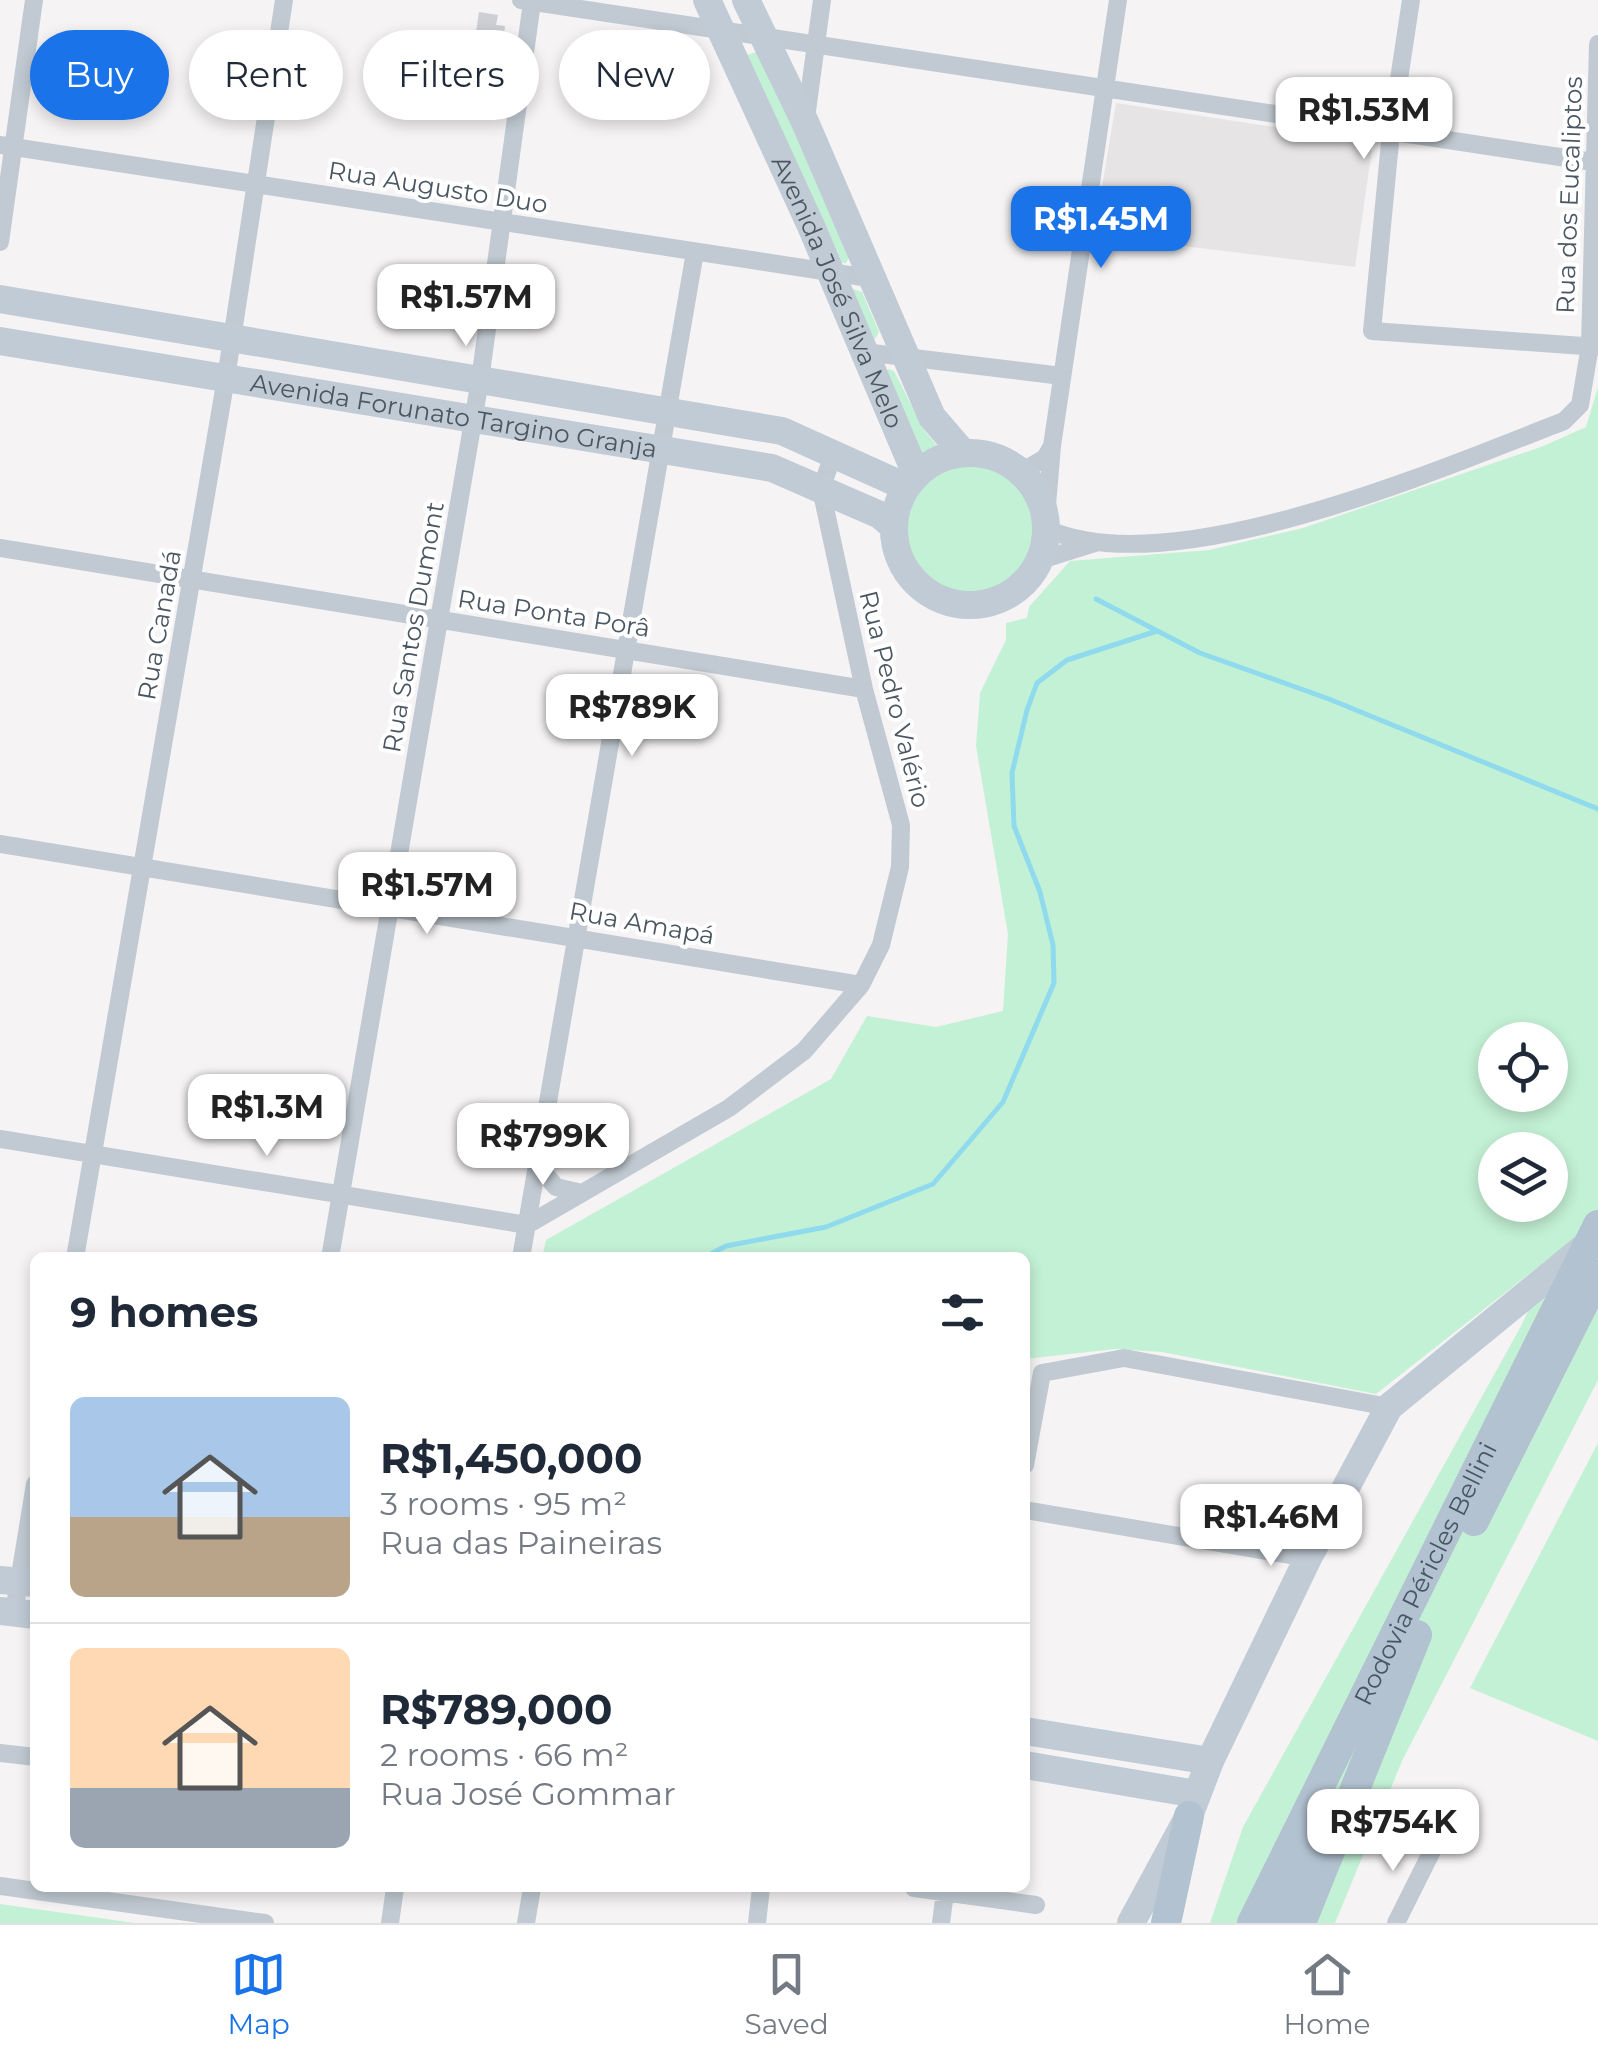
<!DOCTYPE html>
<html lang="en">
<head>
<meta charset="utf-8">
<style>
  :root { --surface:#fff; --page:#f2f2f3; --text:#1f2937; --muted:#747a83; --line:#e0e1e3; --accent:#1a73e8 }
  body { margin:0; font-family:Montserrat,sans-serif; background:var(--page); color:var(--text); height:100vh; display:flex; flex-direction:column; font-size:38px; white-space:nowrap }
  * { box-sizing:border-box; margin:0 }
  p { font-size:32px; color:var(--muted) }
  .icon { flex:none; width:55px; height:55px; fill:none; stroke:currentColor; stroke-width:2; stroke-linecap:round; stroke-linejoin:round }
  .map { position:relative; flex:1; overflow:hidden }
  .drawer { position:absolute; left:30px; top:1252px; width:1000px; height:640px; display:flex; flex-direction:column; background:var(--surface); border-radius:15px; box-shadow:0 5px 15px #0003 }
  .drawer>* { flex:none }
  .top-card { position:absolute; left:30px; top:30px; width:1000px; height:90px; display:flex; gap:20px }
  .controls { position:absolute; left:1478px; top:1022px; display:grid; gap:20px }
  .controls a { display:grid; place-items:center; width:90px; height:90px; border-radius:50%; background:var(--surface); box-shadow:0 5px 15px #0003; font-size:50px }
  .price { position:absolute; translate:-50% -85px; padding:0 22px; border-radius:20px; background:#fff; color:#222; font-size:32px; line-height:65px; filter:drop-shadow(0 2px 5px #0008) }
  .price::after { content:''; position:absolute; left:50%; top:60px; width:30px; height:22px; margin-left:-15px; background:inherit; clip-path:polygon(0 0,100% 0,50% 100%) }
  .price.active { background:var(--accent); color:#fff }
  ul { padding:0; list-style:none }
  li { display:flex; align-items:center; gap:30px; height:250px; padding:0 40px }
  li+li { border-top:2px solid var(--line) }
  li span { display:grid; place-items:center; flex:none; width:280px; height:200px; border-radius:15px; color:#555 }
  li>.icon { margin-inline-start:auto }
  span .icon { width:120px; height:120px; fill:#fffc; stroke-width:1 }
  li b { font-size:42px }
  h2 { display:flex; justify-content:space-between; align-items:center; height:120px; padding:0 40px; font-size:42px }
  .tag { padding:0 35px; border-radius:45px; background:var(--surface); box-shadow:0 5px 15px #0003; font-size:35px; line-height:90px }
  .tag.active { background:var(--accent); color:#fff }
  .tab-bar { display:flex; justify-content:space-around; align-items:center; height:140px; border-top:2px solid var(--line); background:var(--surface); font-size:28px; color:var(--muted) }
  .tab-bar a { display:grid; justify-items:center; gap:5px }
  .tab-bar .active { color:var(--accent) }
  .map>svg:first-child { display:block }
</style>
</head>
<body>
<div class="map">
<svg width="1598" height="1923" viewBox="0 0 1598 1923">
  <rect width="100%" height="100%" fill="#f5f3f3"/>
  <path fill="#e6e4e5" d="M1116 103 1373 142 1355 267 1094 235Z"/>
  <path fill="#c3f1d5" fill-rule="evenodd" d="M756 52 762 56 850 256 846 263 837 262 747 55Z
    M853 289 862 292 879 332 875 339H867L849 294Z
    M888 369 894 371 924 430 939 448 918 458 884 375Z
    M1598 387V1380L1402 1761 1335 1923H1210L1243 1827 1520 1328 1557 1252 1376 1394 1162 1352 1115 1349 1025 1359V1258H542L546 1240 831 1079 867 1016 936 1027 1003 1011 1008 934 976 746 980 693 1006 640V623L1027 618 1029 607 1070 561 1209 550 1303 528 1541 447 1586 427ZM1495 1040H1550V1095H1495ZM1495 1150H1550V1205H1495Z
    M903 531a67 67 0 1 1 134 0a67 67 0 1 1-134 0Z
    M1598 1443V1741L1470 1688Z
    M0 1904 135 1923H0Z"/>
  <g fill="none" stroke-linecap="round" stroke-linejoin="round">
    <path stroke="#90daee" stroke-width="5" d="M1096 599 1200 653 1329 699 1598 809
      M703 1258 726 1246 826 1227 933 1184 1003 1102 1054 983 1053 945 1040 892 1014 826 1012 773 1027 710 1037 683 1067 660 1157 631"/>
  </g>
  <path fill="#cdcfd5" d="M479 12 498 15 496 25 505 26 503 41 510 42 507 57 473 52Z"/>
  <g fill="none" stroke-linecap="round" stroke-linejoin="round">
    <path stroke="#c1cad2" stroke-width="18" d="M521 0 1593 162
      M1411 0 1391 132 1372 331 1598 347
      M806 118 822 0
      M0 145 869 278
      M0 242 34 0
      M864 352 1062 376
      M1021 472 1045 458 1052 446
      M1046 517 1052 446 1118 0
      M1047 529C1172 585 1440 469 1564 421L1580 405 1590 346 1598 44
      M0 548 864 689
      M1041 560 1095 543
      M0 844 861 985
      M0 1139 527 1225 729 1108 804 1051 861 985 881 945 900 867 901 825 864 689 821 489 833 455
      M537 1165 556 1187 582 1193
      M75 1258 226 378 284 0
      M330 1258 480 380 532 2
      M521 1258 695 252
      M1025 1465 1042 1373 1124 1358 1389 1407
      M1025 1510 1308 1558
      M14 1612 35 1484
      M0 1753 35 1757
      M0 1886 265 1923
      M914 1888 1036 1905
      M390 1923 395 1888
      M526 1923 532 1888
      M757 1923 761 1888
      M941 1923 945 1892
      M1396 1923 1434 1847"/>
    <g stroke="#c1cbd6" stroke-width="28">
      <path id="s1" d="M707 0 811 226 916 474"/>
      <path d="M746 0 805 122 932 417 963 453"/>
      <path d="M0 299 782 431 906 487"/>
      <path id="s2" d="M0 341 772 468 880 515 893 526"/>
      <circle cx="970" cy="529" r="76"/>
      <path d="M0 1580 35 1583"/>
      <path d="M0 1611 35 1615"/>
      <path d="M1025 1731 1210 1761"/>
      <path d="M1025 1765 1196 1794"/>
      <path d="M1131 1923 1189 1816 1210 1761 1308 1558 1389 1407 1587 1245"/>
    </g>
    <g stroke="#b3c2d1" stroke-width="30">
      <path d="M1474 1521 1598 1275"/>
      <path d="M1166 1923 1189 1816"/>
      <path id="s3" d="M1252 1923 1598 1225"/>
      <path d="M1276 1923 1334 1805"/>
      <path d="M1301 1923 1417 1635"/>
    </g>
  </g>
  <g text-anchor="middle" stroke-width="8" stroke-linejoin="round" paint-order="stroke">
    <g font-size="25" fill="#4a5661" stroke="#fff">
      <text transform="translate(438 187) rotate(9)" y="9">Rua Augusto Duo</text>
      <text transform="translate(1569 195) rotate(-88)" y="9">Rua dos Eucaliptos</text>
      <text dy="9" stroke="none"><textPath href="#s1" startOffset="320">Avenida José Silva Melo</textPath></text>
      <text dy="9" stroke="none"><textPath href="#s2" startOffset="460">Avenida Forunato Targino Granja</textPath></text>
      <text transform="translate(554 613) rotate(9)" y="9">Rua Ponta Porâ</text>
      <text transform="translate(159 625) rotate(-80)" y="9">Rua Canadá</text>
      <text transform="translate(413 627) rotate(-80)" y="9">Rua Santos Dumont</text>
      <text transform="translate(895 699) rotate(76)" y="9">Rua Pedro Valério</text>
      <text transform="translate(642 923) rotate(10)" y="9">Rua Amapá</text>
      <text dy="9" stroke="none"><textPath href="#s3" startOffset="390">Rodovia Péricles Bellini</textPath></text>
    </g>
  </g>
</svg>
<div class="controls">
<a><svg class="icon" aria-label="locate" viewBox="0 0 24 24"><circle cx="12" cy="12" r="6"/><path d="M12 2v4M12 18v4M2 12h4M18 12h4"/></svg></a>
<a><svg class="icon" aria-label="layers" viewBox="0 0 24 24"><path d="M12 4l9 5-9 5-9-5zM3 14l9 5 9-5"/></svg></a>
</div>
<b class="price" style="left:1364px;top:162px">R$1.53M</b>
<b class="price active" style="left:1101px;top:271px">R$1.45M</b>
<b class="price" style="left:466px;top:349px">R$1.57M</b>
<b class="price" style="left:632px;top:759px">R$789K</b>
<b class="price" style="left:427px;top:937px">R$1.57M</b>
<b class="price" style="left:267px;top:1159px">R$1.3M</b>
<b class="price" style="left:543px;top:1188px">R$799K</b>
<b class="price" style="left:1271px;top:1569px">R$1.46M</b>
<b class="price" style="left:1393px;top:1874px">R$754K</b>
<div class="top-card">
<a class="tag active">Buy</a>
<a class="tag">Rent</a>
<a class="tag">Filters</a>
<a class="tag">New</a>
</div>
<section class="drawer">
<h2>9 homes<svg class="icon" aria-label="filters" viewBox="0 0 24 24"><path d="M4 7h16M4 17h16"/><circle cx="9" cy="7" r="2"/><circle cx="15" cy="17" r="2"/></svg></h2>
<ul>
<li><span style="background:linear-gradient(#a9c7e8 60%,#b9a48a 0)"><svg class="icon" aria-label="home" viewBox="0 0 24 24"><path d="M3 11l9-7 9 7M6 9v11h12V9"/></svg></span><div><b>R$1,450,000</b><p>3 rooms · 95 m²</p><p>Rua das Paineiras</p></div></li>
<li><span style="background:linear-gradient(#ffd9b3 70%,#9aa5b1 0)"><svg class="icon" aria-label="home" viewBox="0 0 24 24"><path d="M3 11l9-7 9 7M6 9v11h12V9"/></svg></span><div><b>R$789,000</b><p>2 rooms · 66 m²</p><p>Rua José Gommar</p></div></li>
</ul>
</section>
</div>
<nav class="tab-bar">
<a class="active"><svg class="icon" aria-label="map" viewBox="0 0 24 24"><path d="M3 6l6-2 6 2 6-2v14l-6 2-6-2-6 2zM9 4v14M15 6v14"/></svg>Map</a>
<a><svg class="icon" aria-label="saved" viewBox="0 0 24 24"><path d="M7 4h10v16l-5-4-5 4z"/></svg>Saved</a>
<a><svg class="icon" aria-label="home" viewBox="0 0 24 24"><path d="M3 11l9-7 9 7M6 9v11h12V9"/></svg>Home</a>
</nav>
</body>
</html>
